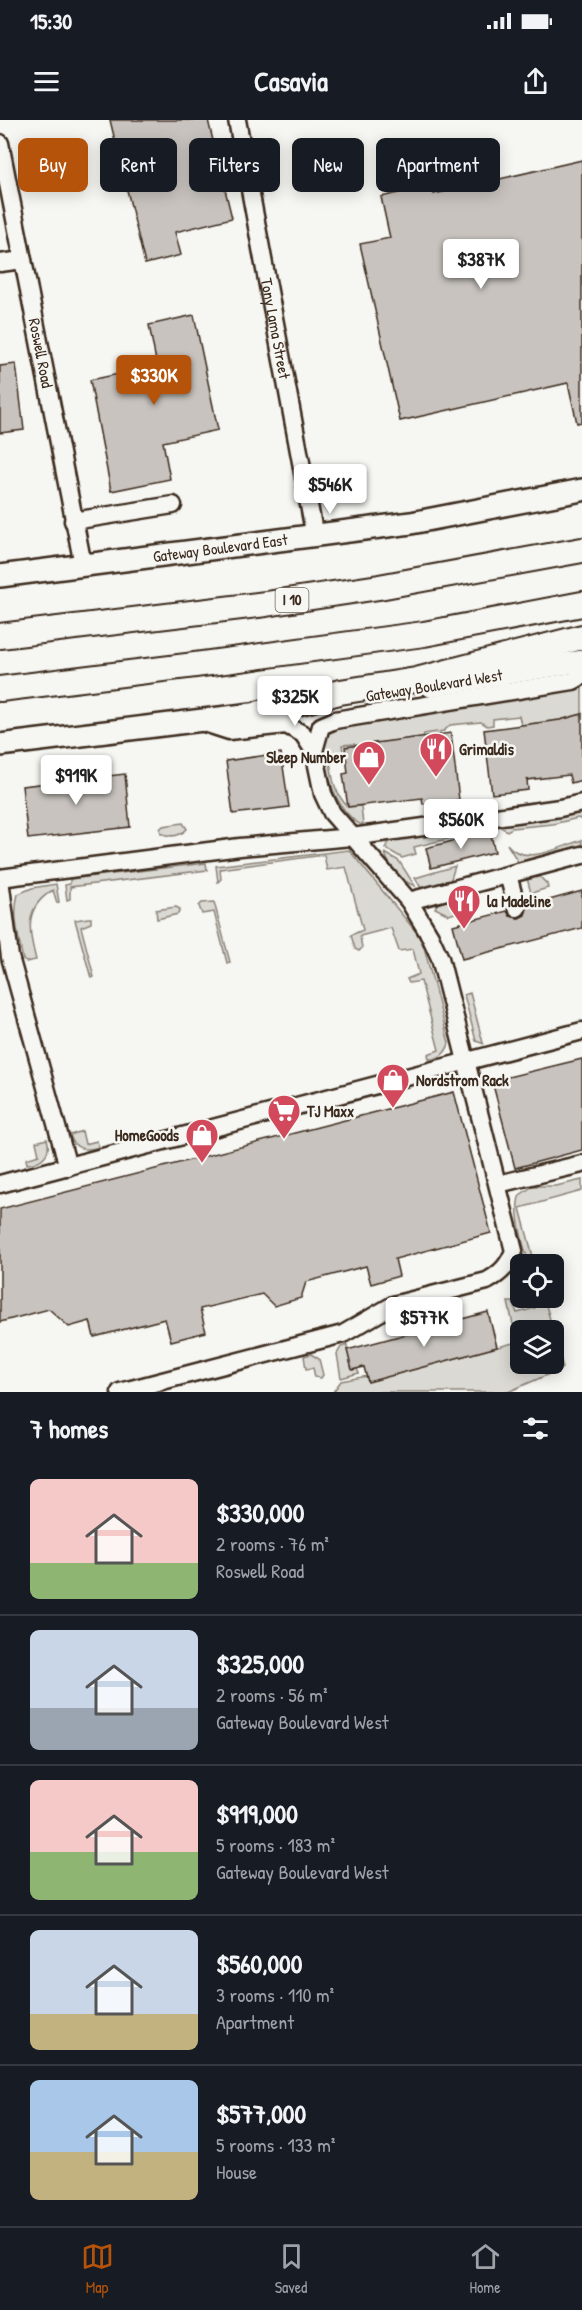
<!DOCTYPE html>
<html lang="en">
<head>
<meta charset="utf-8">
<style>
  :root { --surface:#171b24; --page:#20242c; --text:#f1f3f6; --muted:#9ea1a6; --line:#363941; --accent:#b45309 }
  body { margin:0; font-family:"Patrick Hand",sans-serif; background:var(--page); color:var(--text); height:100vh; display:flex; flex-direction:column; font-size:22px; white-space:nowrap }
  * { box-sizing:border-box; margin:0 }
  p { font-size:20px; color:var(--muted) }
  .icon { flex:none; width:33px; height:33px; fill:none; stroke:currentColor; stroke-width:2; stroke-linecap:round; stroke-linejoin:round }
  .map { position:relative; height:1272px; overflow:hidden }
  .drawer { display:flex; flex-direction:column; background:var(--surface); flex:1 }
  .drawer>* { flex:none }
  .guide { position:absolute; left:18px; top:18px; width:546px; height:54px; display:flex; gap:12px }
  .fabs { position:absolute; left:510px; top:1134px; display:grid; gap:12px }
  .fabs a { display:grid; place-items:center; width:54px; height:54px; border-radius:9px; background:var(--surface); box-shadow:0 3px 15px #0003; font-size:30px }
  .price { position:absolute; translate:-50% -51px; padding:0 14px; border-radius:6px; background:#fff; color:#222; font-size:20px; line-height:39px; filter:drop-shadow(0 2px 3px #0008) }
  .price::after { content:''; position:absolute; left:50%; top:36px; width:18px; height:14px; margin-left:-9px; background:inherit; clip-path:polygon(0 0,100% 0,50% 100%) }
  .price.selected { background:var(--accent); color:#fff }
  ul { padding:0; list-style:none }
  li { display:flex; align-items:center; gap:18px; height:150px; padding:0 30px }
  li+li { border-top:2px solid var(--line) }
  li span { display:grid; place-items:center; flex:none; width:168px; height:120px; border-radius:9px; color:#555 }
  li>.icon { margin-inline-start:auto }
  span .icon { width:72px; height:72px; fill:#fffc; stroke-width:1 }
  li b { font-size:26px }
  h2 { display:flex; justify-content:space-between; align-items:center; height:72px; padding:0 30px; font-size:26px }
  .chip { padding:0 21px; border-radius:9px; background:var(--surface); box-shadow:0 3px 15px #0003; font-size:21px; line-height:54px }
  .chip.selected { background:var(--accent); color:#fff }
  .status { display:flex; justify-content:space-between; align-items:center; height:42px; padding:0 30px; background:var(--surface); direction:ltr }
  .status svg { height:16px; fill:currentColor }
  header { display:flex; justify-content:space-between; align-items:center; height:78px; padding:0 30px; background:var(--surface); font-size:27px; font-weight:700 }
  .tabs { display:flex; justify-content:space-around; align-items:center; height:84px; border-top:2px solid var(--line); background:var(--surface); font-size:16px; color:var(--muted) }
  .tabs a { display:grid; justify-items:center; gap:3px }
  .tabs .selected { color:var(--accent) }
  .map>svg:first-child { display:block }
</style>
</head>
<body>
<div class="status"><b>15:30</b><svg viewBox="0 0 49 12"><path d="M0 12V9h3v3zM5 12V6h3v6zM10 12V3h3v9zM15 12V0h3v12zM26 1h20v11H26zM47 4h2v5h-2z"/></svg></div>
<header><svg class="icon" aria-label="menu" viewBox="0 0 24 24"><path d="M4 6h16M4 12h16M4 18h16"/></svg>Casavia<svg class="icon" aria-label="share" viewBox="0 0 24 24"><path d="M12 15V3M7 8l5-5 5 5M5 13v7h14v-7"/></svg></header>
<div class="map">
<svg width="582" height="1272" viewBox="0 0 582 1272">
  <rect width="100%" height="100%" fill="#f6f6f2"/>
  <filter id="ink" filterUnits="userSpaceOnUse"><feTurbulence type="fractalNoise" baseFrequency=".0167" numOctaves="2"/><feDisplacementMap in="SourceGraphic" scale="12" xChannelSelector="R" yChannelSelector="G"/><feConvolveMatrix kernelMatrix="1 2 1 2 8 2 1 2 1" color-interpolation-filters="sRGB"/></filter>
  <g filter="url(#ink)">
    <path fill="#dad9d3" stroke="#8a8278" stroke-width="1.5" d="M582 563V594L560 600 521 605 519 596 493 599V605L487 606 481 602 450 605 444 611 424 614 423 617 355 626 354 624 342 625 344 638 330 640C332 659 335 674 348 687L361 686 363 705C354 703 351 697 345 691 328 669 327 646 323 620L325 614 331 608Z
      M578 694H582V700L578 698 553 704 512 708 507 711 497 705Z
      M183 703 187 709C180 716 171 718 161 713L160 709 163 706Z
      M474 705 476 712 414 727 416 734 402 738 385 728 391 719Z
      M582 720V725L518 742 507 724C524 747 560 727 582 720Z
      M349 730 417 813 424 827 449 923C447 932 439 940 429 939L428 934 439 930 421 861 409 863 407 859 419 854 413 829 399 831 391 808 360 816 362 828 359 831 355 829 351 815 363 810 346 747 327 750 324 735 220 749 221 759 218 762 216 746Z
      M385 733 399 741 415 766C401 761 389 748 385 733Z
      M206 743 207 750 70 767V779L67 780 65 765 70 764V759Z
      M455 746 450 762 421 768 415 758Z
      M536 753 547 764 548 768 531 773 527 758Z
      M56 764 59 782 57 783 53 770C23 788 29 811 36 840L26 842 23 840C19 819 12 795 18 774L32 768Z
      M451 778 461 791 449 795 435 788 440 780Z
      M214 782 230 842 227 843 214 792 202 794 199 786 202 783Z
      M176 787 180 789 178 794 157 799 156 790Z
      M88 798H91V803L81 807 94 857 91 858 75 800Z
      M470 873 483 923 484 924 476 921 464 875Z
      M82 1011 85 1024 97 1021 99 1027C86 1031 74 1030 70 1015Z
      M47 1019C52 1034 41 1043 27 1044L26 1039 39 1035 36 1022Z
      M582 1060V1071L520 1088 535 1144H529C524 1128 513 1090 520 1075L533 1066H556Z
      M533 1178H544L553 1210H520V1244H554V1213L563 1248 508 1272H333L341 1261 367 1256 369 1261 517 1222 508 1182H513L517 1193 535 1188Z
      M347 1225V1230L359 1253 341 1258 337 1234 341 1227Z
      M311 1234 319 1239 323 1255 321 1258 315 1257 313 1248 306 1249 304 1236Z"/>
    <path fill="#c8c3be" stroke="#3b2a1e" stroke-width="1.5" d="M110 0H208L232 98 175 112 181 135 145 144Z
      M582 40V302L577 303 568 263 400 301 360 124 390 118 381 77 420 68 419 60 431 57 434 74Z
      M194 195 218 310 163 322 170 359 111 371 90 260 157 246 149 205Z
      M16 244 24 310 0 313V246Z
      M582 594V660L571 663 569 655 527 660 528 670 492 674 484 610 560 600Z
      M451 613 459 680 423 684 422 678 348 687 343 654 348 653 345 627Z
      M281 633 289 687 233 694 226 641Z
      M125 654 130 707 28 719 22 666Z
      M490 711 495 732 431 748 426 728Z
      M582 771V808L462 839 453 805 507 791 510 796 519 798 525 795 527 786Z
      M582 939V1030L515 1048 492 961Z
      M454 972 491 1113 395 1139 399 1156 371 1164 366 1146 306 1162 301 1178 274 1186 262 1174 200 1189 206 1212 171 1221 165 1199 94 1217 90 1201 69 1207 49 1189 0 1202V1089Z
      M488 1192 497 1227 368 1262 364 1247 352 1250 347 1230Z"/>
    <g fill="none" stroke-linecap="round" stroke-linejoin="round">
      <g stroke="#3b2a1e" stroke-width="21">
        <g id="minor">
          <path id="s1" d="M237 0 315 417"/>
          <path id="s2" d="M0 23 83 445"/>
          <path d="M0 143 23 140"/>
          <path d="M73 401 173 385"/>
          <path d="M314 631 321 606 335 600 573 561 582 556"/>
          <path d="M508 755 517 788"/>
          <path d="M0 758 240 727 352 717 560 688 582 683"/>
          <path d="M0 759 10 837 68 1047"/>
          <path d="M409 781 582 735"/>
          <path d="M0 1064 582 911"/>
          <path d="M498 1064 582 1044"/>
          <path d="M120 1272 343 1214 393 1185 487 1161C501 1153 508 1146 514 1131L440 838 430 816 409 781 332 693 323 674 314 631 303 614 286 605 229 611 201 602"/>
        </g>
      </g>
      <g stroke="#3b2a1e" stroke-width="26">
        <g id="major">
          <path id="s3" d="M0 456 411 403 582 370"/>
          <path d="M431 566 582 541"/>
          <path d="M0 625 276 591"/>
        </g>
      </g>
      <g stroke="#3b2a1e" stroke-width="28">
        <path id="highway" d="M0 516 266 484 379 467 582 430
          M0 569 195 545 424 514 582 484
          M260 593 340 572 416 560 582 517"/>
      </g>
      <use href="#minor" stroke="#f6f6f2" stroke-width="16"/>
      <use href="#major" stroke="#f6f6f2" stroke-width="21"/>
      <use href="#highway" stroke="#f6f6f2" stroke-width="24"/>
    </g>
  </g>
  <defs>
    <g id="restaurant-pin" transform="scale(1.725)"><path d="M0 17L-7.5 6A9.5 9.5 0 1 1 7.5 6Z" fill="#d1495b" stroke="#f6f6f2"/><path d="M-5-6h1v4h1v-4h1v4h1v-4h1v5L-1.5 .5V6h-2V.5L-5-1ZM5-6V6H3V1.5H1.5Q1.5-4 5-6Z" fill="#fff"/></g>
    <g id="shop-pin" transform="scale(1.725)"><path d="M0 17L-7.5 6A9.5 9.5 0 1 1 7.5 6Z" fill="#d1495b" stroke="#f6f6f2"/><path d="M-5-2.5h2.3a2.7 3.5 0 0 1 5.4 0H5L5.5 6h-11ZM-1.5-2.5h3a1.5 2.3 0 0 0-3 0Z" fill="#fff"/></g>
    <g id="supermarket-pin" transform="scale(1.725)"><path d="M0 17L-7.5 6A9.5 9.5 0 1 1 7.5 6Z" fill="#d1495b" stroke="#f6f6f2"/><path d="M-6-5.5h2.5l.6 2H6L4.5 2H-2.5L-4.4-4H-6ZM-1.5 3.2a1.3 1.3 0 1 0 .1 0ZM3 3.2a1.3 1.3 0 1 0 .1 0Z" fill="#fff"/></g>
  </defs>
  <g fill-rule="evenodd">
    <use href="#restaurant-pin" x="436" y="629"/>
    <use href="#shop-pin" x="369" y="637"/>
    <use href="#restaurant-pin" x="464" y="781"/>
    <use href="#shop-pin" x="393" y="960"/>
    <use href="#supermarket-pin" x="284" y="991"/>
    <use href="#shop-pin" x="202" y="1015"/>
  </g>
  <g text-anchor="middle" stroke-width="5" stroke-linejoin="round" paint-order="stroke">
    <rect fill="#f6f6f2" stroke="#73675e" stroke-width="1.5" x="275.5" y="468" width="33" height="24" rx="4.5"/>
    <g font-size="15" font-weight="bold" fill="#3b2a1e">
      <text x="292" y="485">I 10</text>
    </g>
    <g font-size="16" fill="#3b2a1e" stroke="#f6f6f2">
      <text dy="6" stroke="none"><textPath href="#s1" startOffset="212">Tony Lama Street</textPath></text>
      <text dy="6" stroke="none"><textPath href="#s2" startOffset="214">Roswell Road</textPath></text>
      <text dy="6" stroke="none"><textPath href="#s3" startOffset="222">Gateway Boulevard East</textPath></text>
      <text transform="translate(434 565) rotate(-9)" y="6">Gateway Boulevard West</text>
    </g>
    <g font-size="16" font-weight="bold" fill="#3b2a1e" stroke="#f6f6f2" text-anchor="start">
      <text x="459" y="635">Grimaldis</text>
      <text x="346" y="643" text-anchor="end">Sleep Number</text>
      <text x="487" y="787">la Madeline</text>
      <text x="416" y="966">Nordstrom Rack</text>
      <text x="307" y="997">TJ Maxx</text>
      <text x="179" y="1021" text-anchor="end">HomeGoods</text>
    </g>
  </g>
</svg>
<div class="fabs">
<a><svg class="icon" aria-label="locate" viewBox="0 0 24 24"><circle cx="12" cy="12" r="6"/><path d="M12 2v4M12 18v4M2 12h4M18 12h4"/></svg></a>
<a><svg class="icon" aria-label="layers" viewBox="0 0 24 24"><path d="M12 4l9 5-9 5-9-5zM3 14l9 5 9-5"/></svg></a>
</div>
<b class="price" style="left:481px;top:170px">$387K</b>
<b class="price selected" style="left:154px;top:286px">$330K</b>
<b class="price" style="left:330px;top:395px">$546K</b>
<b class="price" style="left:295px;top:607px">$325K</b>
<b class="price" style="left:76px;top:686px">$919K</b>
<b class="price" style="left:461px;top:730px">$560K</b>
<b class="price" style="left:424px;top:1228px">$577K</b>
<div class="guide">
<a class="chip selected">Buy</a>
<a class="chip">Rent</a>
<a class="chip">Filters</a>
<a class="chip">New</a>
<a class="chip">Apartment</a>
</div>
</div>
<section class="drawer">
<h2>7 homes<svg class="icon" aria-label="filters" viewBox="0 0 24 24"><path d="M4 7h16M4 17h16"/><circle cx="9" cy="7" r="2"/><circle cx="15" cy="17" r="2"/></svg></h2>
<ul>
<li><span style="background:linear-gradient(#f6c9c9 70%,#8fb573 0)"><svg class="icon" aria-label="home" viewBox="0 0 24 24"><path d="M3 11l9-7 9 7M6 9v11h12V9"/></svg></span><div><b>$330,000</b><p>2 rooms · 76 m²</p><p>Roswell Road</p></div></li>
<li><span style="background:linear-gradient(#c9d6e8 65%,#9aa5b1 0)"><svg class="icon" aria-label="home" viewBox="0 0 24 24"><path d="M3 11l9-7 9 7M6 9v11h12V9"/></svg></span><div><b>$325,000</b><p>2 rooms · 56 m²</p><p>Gateway Boulevard West</p></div></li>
<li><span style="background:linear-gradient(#f6c9c9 60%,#8fb573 0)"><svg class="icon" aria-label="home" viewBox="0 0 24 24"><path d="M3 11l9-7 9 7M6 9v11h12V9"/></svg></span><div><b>$919,000</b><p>5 rooms · 183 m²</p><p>Gateway Boulevard West</p></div></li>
<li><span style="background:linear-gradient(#c9d6e8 70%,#c2b280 0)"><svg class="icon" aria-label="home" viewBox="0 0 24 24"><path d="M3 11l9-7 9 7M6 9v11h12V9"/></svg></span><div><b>$560,000</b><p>3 rooms · 110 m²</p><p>Apartment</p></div></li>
<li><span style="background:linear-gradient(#a9c7e8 60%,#c2b280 0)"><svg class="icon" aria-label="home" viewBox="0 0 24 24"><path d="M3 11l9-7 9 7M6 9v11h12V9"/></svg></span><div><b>$577,000</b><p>5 rooms · 133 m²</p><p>House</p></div></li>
</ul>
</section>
<nav class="tabs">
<a class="selected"><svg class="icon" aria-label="map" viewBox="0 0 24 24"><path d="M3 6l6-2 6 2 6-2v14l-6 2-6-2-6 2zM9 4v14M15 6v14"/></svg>Map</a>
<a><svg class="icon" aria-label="saved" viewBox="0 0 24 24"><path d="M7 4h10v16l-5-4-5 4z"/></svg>Saved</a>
<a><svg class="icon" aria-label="home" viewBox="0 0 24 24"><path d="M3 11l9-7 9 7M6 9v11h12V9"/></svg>Home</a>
</nav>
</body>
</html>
